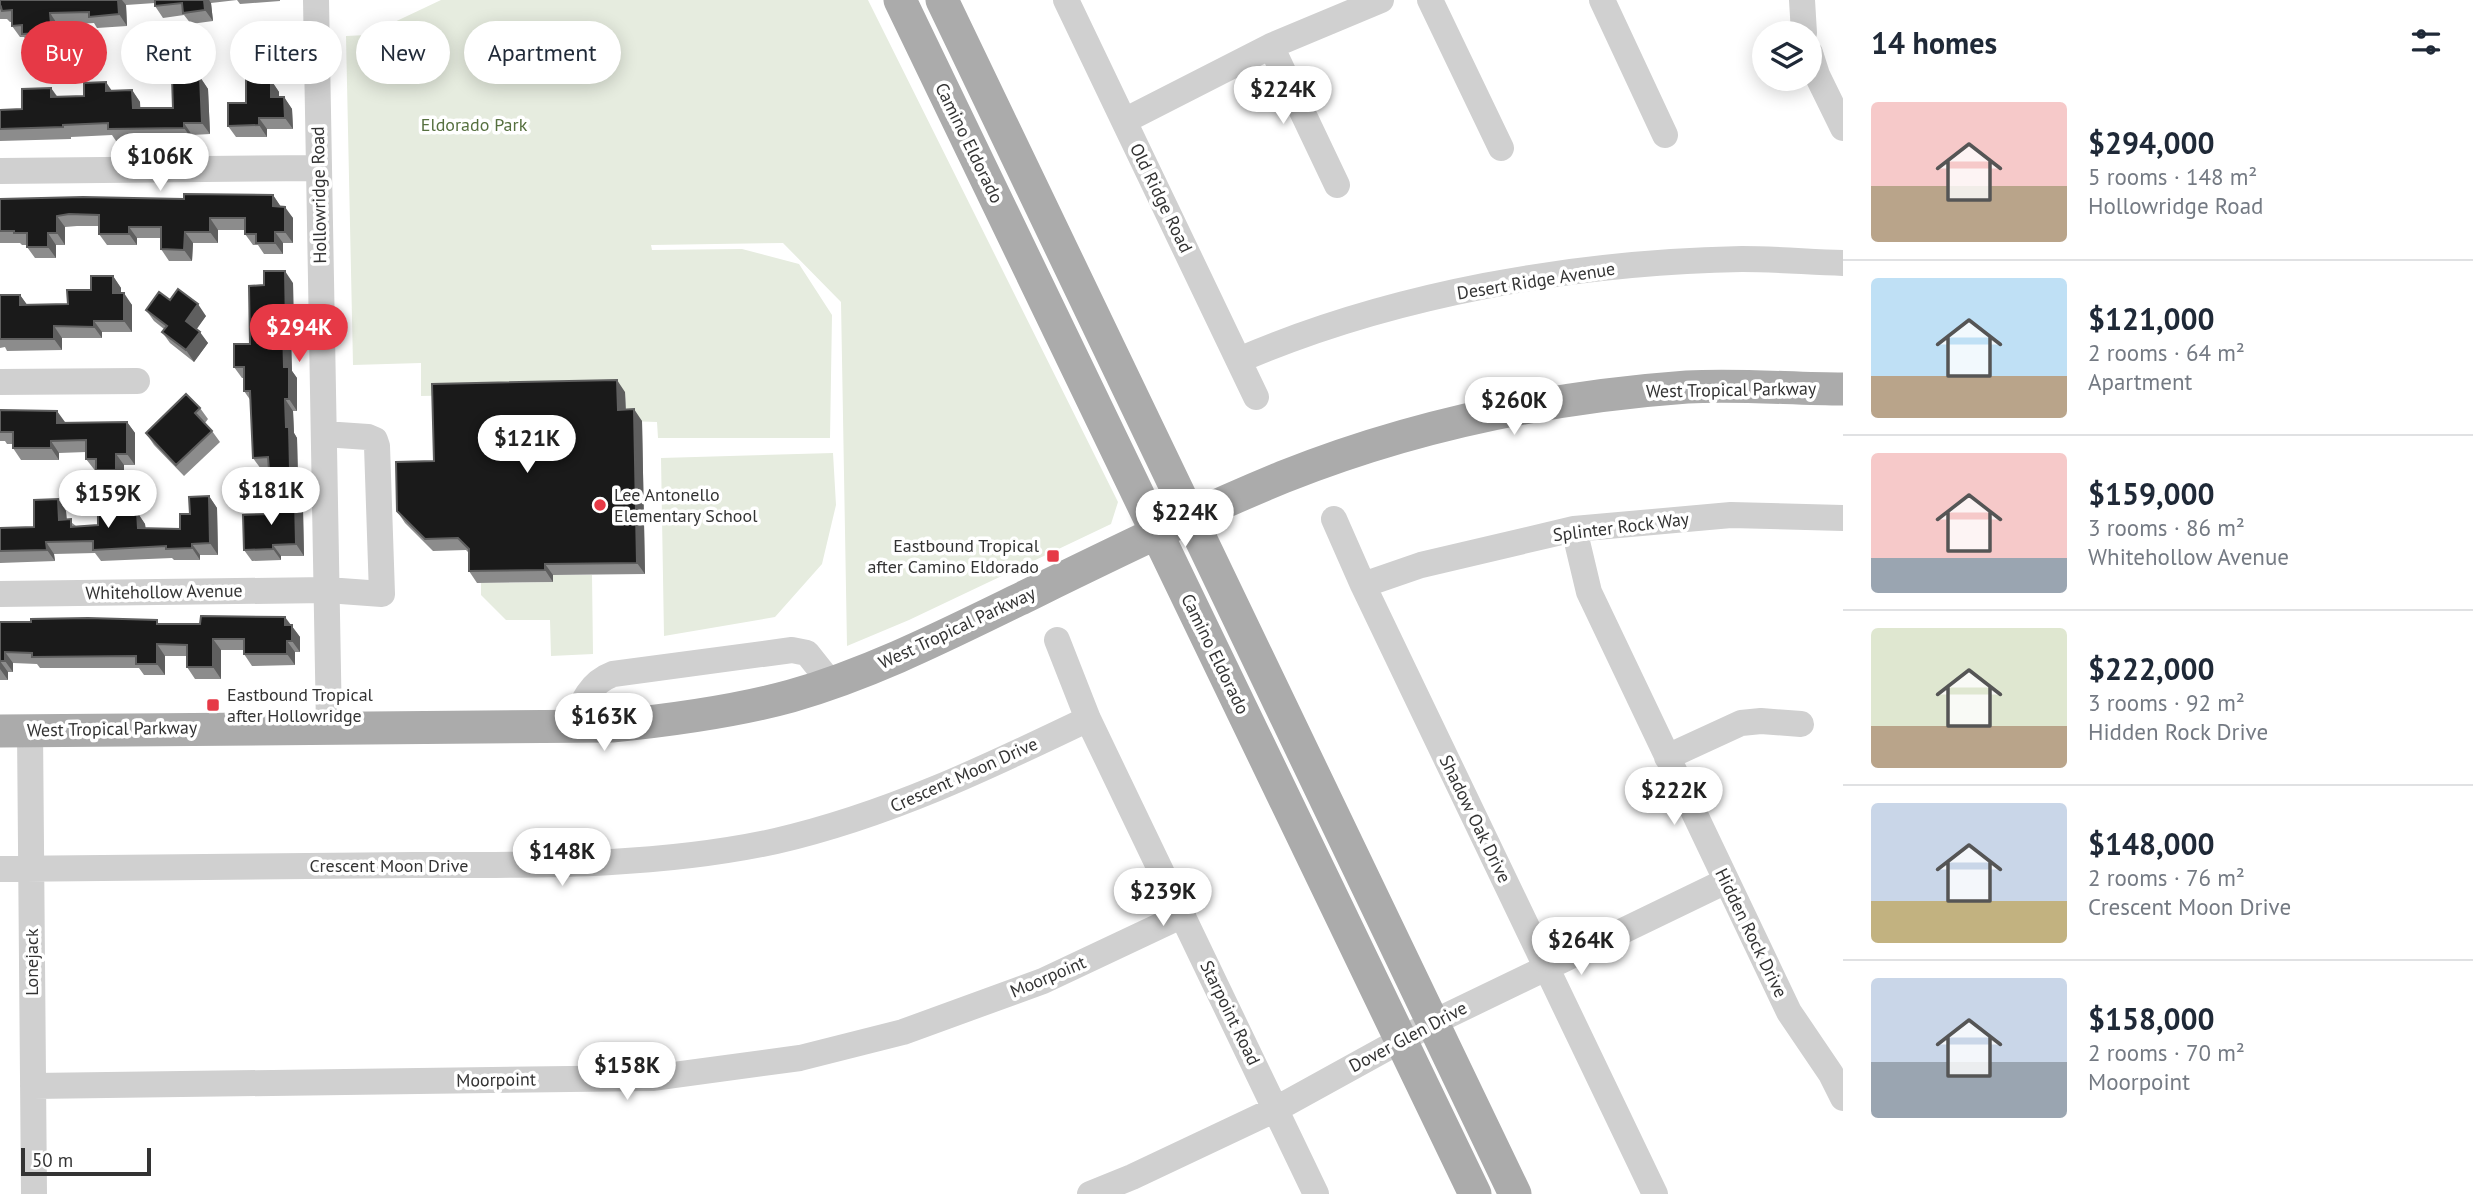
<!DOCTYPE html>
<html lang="en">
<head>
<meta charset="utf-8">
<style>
  :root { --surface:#fff; --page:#f6f6f7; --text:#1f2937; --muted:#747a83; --line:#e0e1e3; --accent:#e63946 }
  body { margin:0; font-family:"PT Sans",sans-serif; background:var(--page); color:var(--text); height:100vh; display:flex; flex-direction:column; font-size:26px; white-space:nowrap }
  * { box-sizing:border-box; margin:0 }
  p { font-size:23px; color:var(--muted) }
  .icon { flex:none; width:38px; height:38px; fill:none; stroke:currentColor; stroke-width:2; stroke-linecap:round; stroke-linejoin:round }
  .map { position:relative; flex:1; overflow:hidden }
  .panel { display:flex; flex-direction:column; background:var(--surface); width:630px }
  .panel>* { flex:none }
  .banner { position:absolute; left:21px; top:21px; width:665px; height:63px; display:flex; gap:14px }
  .controls { position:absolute; left:1752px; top:21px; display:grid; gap:14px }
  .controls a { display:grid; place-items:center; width:70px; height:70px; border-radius:50%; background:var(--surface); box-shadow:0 4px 18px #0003; font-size:35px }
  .scale { position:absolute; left:21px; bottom:18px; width:130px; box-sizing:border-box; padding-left:7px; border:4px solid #333; border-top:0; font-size:19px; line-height:24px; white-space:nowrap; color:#333; -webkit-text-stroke:5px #fff; paint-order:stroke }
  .price { position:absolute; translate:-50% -60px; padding:0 16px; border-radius:24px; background:#fff; color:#222; font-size:23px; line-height:46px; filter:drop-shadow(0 2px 4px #0008) }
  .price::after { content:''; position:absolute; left:50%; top:42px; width:21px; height:16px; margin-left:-10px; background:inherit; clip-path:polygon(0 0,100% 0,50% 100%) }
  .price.active { background:var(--accent); color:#fff }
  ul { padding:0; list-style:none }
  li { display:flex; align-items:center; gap:21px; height:175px; padding:0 28px }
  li+li { border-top:2px solid var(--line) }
  li span { display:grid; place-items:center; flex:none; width:196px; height:140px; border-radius:7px; color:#555 }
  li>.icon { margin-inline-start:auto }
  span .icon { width:84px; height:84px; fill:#fffc; stroke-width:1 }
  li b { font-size:30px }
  h2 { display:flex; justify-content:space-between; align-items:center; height:84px; padding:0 28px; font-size:30px }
  .pill { padding:0 24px; border-radius:32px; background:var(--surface); box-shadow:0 4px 18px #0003; font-size:24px; line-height:63px }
  .pill.active { background:var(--accent); color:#fff }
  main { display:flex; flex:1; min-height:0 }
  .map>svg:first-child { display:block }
</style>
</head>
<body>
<main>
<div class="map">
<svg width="1843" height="1194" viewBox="0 0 1843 1194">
  <rect width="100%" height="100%" fill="#fff"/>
  <path fill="#e6ecdf" d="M441 0H868L1118 502 1111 524 909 620 847 646 841 302 783 243 651 245 652 250 742 249 799 264 832 315 830 438H658L657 422 626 421 625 392 421 396V363L353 365 346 36 367 35Z
    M833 453 836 505 822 564 775 617 664 636 661 458Z
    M553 575H592L593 654 551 656 550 620H506L481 595V583L553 582Z"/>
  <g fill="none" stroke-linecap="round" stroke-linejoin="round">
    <path stroke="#d0d0d0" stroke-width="26" d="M316 0 329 727
      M1066 0 1256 397
      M1430 0 1501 148
      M1602 0 1665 135
      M1802 0 1804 33
      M1271 46 1337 185
      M1810 53 1817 75 1843 128
      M1124 121 1271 46 1381 0
      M0 171 319 168
      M1239 360C1392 294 1575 262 1742 259 1775 259 1809 262 1843 263
      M0 382 137 381
      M1334 519 1363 585 1655 1194
      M1574 529 1589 592 1789 1012 1831 1074 1843 1098
      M1363 585 1421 565 1574 529 1731 515 1843 518
      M0 594 327 590 382 594 377 446 375 440 368 437 324 434
      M1057 640 1088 719 1316 1194
      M573 726C582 703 589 683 613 674L792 650 807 653 830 682
      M30 730 34 1194
      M1667 757 1741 723 1761 721 1801 724
      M0 869C138 868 276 867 414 865 535 865 657 867 776 841 888 815 986 768 1088 719
      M33 1086 652 1078 800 1058 903 1032 1043 981 1183 915
      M1090 1194 1132 1177 1276 1109 1432 1023 1726 881"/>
    <path stroke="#ababab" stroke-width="33" d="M900 0 1475 1194
      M942 0 1515 1194
      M0 731 612 726C672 720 733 712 791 696 871 673 944 636 1018 600 1106 557 1193 514 1283 477 1411 426 1550 397 1687 387 1739 384 1792 389 1843 389"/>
  </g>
  <path fill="#8c8c8c" d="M0 0H280V1L240 4 237 0 211 3 213 21 191 24 184 15 163 18 155 6V3L126 5 127 26 97 28 94 23 58 25 59 35H51V45L30 46 24 37H20L12 26V22H10L7 19H0Z
    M200 77 208 89 210 134 192 135V139L116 141 112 135 71 137V139L0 141V110L22 109 51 88 57 96H84L112 91 132 90 140 102V108H173Z
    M271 80 279 92V97H284L292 109 293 129H267V137H236L228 126 246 103Z
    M273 195 281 207 293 218V243H283V254H264L258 245H253L245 234V230H218V243H193L192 261H169L161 249V238H137V245H107L99 234V226H77L65 227V245H56V258H35L27 247V245H22L20 243H0V199H184Z
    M113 276 121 288V293L132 305V332H102V338H62V350L7 351 5 347 0 348V295H20L27 305 68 304Z
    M293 283 294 339H291L292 371 297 378V411H293L294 433 297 438 298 480 277 481 269 469H261L253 458 251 401 244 391V378H242L234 367 250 344 264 285Z
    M170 300 206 316 196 329 208 343 194 362 170 343 162 332 164 329 154 321 146 310Z
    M625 392 626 410 642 421 645 574 553 575V582L477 583 469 571V553L466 550 433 551 405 523 397 511 434 461Z
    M200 408 208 419 205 423 212 431 220 442 184 476 154 445 146 433Z
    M0 410 65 423 127 422 135 433V465H124V482H104L86 459V452L59 453V460H21L13 448V444H7L5 441H0Z
    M209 496 217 508 218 555H200V560H174L172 558 101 561 95 553 54 554 55 561 0 563V528L34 527 58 499 66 511 67 519 76 526 98 525 128 511 130 513 137 512 145 524 146 529H180L190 514Z
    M303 510 304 556H281V560L252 561 244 550 272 514Z
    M0 622 291 625 300 637V652H295V665L252 666 244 654V650H221V679H195L187 667V656H165V675H144L139 668H40L37 664 13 663V672H8V680H0Z"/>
  <path fill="#5f5f5f" d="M118 0H122L126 5 127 26 119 14Z
    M204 0H209L211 3 213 21 205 10Z
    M50 13 58 25 59 35 51 24Z
    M43 24 51 35V45L43 33Z
    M200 77 208 89 210 134 202 123Z
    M271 80 279 92V108L271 97Z
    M106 82 114 94 106 91Z
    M51 88 59 100 51 97Z
    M132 90 140 102 141 119 133 108Z
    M284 97 292 109 293 129 285 118Z
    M259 118 267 129V137L259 125Z
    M184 123 192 135V139L184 128Z
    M273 195 281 207 273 206Z
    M285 207 293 218V243L285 232Z
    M57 216 65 227V245L57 233Z
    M210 218 218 230V243L210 232Z
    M129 227 137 238V245L129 234Z
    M185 232 193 243 192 261 184 250Z
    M275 232 283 243V254L275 243Z
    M48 233 56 245V258L48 247Z
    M285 271 293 283 294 339 286 327Z
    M113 276 121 288V304L113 293Z
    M124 293 132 305V332L124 321Z
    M20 295 28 306 20 305Z
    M198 304 206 316 194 333 186 321Z
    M94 321 102 332V338L94 327Z
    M54 326 62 338V350L54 339Z
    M283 327 291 339 292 371 297 378V411L289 399 284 367Z
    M200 332 208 343 194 362 186 350Z
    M617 380 625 392 626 421 618 410Z
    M285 399 293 411 294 433 297 438 298 480 290 469 286 427Z
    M634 409 642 421 645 574 637 563Z
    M57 411 65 422V435L57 423Z
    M127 422 135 433V465L127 454Z
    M51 441 59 453V460L51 448Z
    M116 454 124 465V482L116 470Z
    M209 496 217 508 218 555 210 543Z
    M58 499 66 511 67 531 59 520Z
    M295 499 303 510 304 556 296 544Z
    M137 512 145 524 146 540 138 528Z
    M46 542 54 554 55 561 47 550Z
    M192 544 200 555V560L192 548Z
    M273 545 281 556V560L273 549Z
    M545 564 553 575V582L545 570Z
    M285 617 300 637V652L292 641 285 625Z
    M213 639 221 650V679L213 667Z
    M287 641 295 652V665L287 654Z
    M157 644 165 656V675L157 664Z
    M5 652 13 663V672L5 661Z
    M0 661 8 672V680L0 669Z"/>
  <path fill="#1a1a1a" stroke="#5f5f5f" stroke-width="2" d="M0 0H118L119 14 89 17V12L50 13 51 24H43V33L22 34V25L12 26V10L2 11 1 7 0 8Z
    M155 0H204L205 10 183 13 182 3 155 6Z
    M200 77 202 123H184V128L108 129V123L63 125V127L0 129V110L22 109V89L51 88V97L84 96V83L106 82V91L132 90 133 108H173L172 78Z
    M246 80H271V97H284L285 118H259V125L228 126V103H246Z
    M184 194 273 195V206L285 207V232H275V243H256V234H245V218H210V232H185L184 250 161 249V227H129V234H99V215L69 214 57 216V233H48V247H27V233H14V231H0V199L83 197 184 199Z
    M264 271H285L286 327H283L284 367H289V399H285L286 427H289L290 469 269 470 268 457 253 458 250 391H244V367H234V344H250L249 286 264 285Z
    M91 276H113V293H124V321H94V327L54 326V339H0V295H20V305L68 304 67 290H91Z
    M178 289 198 304 186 321 200 332 186 350 162 332 167 326 146 310 159 292 170 300Z
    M617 380 618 410 634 409 637 563 545 564V570L469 571V549L458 538 425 539 397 511 396 462 434 461 432 384Z
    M186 394 200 408 195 413 212 431 176 465 146 433Z
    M0 410 57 411V423L127 422V454H116V470H96V459H86V440L51 441V448H13V432H0Z
    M209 496 210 543 192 544V548L166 549V546L93 550V541L46 542 47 550 0 551V528L34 527V500L58 499 59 520 71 519V527L98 525V512L128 511V513L137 512 138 528 180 529V514H190L189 497Z
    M272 499H295L296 544 273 545V549L244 550 243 515 272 514Z
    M201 616 285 617V625H292V641H287V654H244V639H213V667H187V645L157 644V664H136V656L32 657V653L5 652V661H0V622H31V619L88 618 157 620V624H200Z"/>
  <g fill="#e63946" stroke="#fff" stroke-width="2.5">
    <circle cx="600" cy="505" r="7"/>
    <rect x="1046" y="549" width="14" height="14" rx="3.5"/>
    <rect x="206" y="698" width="14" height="14" rx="3.5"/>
  </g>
  <g text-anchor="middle" stroke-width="7" stroke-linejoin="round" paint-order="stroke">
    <g font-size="18" fill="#56703f" stroke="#fff">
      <text x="474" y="131">Eldorado Park</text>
    </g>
    <g font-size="18" fill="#333" stroke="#fff">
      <text transform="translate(969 143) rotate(64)" y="6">Camino Eldorado</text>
      <text transform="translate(319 195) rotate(-91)" y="6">Hollowridge Road</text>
      <text transform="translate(1161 198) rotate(64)" y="6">Old Ridge Road</text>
      <text transform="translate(1536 281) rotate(-9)" y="6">Desert Ridge Avenue</text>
      <text transform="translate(1731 390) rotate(-1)" y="6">West Tropical Parkway</text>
      <text transform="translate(1621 527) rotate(-7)" y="6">Splinter Rock Way</text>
      <text transform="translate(164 592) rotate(-1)" y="6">Whitehollow Avenue</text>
      <text transform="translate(957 628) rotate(-25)" y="6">West Tropical Parkway</text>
      <text transform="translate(1215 654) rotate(64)" y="6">Camino Eldorado</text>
      <text transform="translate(112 729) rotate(-1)" y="6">West Tropical Parkway</text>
      <text transform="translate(964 775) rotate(-24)" y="6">Crescent Moon Drive</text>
      <text transform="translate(1475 819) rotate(64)" y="6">Shadow Oak Drive</text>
      <text x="389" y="872">Crescent Moon Drive</text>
      <text transform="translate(1751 933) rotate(64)" y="6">Hidden Rock Drive</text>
      <text transform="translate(32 962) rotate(-90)" y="6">Lonejack</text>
      <text transform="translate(1048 977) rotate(-23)" y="6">Moorpoint</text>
      <text transform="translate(1230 1013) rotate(64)" y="6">Starpoint Road</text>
      <text transform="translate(1408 1037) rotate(-28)" y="6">Dover Glen Drive</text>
      <text transform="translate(496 1080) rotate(-1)" y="6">Moorpoint</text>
    </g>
    <g font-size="18" fill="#333" stroke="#fff" text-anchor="start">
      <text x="614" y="501">Lee Antonello<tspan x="614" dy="21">Elementary School</tspan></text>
      <text x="1039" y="552" text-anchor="end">Eastbound Tropical<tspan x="1039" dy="21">after Camino Eldorado</tspan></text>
      <text x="227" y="701">Eastbound Tropical<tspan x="227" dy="21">after Hollowridge</tspan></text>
    </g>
  </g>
</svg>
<div class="controls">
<a><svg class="icon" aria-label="layers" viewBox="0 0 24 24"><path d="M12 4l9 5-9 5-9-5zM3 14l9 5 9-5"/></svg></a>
</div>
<div class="scale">50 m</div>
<b class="price" style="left:1283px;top:126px">$224K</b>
<b class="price" style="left:160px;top:193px">$106K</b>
<b class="price active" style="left:299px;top:364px">$294K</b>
<b class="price" style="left:1514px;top:437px">$260K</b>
<b class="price" style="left:527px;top:475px">$121K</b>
<b class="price" style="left:271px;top:527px">$181K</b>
<b class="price" style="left:108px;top:530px">$159K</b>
<b class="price" style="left:1185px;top:549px">$224K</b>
<b class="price" style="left:604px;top:753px">$163K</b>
<b class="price" style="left:1674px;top:827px">$222K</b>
<b class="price" style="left:562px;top:888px">$148K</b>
<b class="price" style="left:1163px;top:928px">$239K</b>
<b class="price" style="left:1581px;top:977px">$264K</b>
<b class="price" style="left:627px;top:1102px">$158K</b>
<div class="banner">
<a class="pill active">Buy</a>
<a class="pill">Rent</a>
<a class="pill">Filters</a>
<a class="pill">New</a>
<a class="pill">Apartment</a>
</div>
</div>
<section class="panel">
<h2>14 homes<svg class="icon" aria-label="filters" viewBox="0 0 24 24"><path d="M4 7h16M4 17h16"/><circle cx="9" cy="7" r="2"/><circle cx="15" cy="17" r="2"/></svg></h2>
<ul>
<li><span style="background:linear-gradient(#f6c9c9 60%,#b9a48a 0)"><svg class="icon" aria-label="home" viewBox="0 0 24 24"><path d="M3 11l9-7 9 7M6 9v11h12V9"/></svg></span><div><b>$294,000</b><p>5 rooms · 148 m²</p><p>Hollowridge Road</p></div></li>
<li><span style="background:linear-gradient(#bfe0f5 70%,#b9a48a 0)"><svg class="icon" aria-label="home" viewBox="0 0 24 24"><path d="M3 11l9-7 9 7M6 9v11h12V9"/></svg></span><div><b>$121,000</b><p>2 rooms · 64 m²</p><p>Apartment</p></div></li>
<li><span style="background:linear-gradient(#f6c9c9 75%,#9aa5b1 0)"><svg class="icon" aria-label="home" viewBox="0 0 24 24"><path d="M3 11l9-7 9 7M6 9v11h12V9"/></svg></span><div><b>$159,000</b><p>3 rooms · 86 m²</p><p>Whitehollow Avenue</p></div></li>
<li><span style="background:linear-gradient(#dfe7d0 70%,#b9a48a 0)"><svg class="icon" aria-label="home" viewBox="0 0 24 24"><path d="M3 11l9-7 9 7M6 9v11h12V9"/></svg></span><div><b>$222,000</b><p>3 rooms · 92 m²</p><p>Hidden Rock Drive</p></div></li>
<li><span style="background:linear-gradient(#c9d6e8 70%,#c2b280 0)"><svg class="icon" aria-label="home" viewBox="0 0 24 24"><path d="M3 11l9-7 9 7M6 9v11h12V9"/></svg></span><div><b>$148,000</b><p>2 rooms · 76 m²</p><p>Crescent Moon Drive</p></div></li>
<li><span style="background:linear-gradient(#c9d6e8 60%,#9aa5b1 0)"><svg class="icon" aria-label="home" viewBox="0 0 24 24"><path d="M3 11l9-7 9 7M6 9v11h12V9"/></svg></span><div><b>$158,000</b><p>2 rooms · 70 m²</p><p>Moorpoint</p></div></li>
</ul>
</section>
</main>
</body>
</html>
